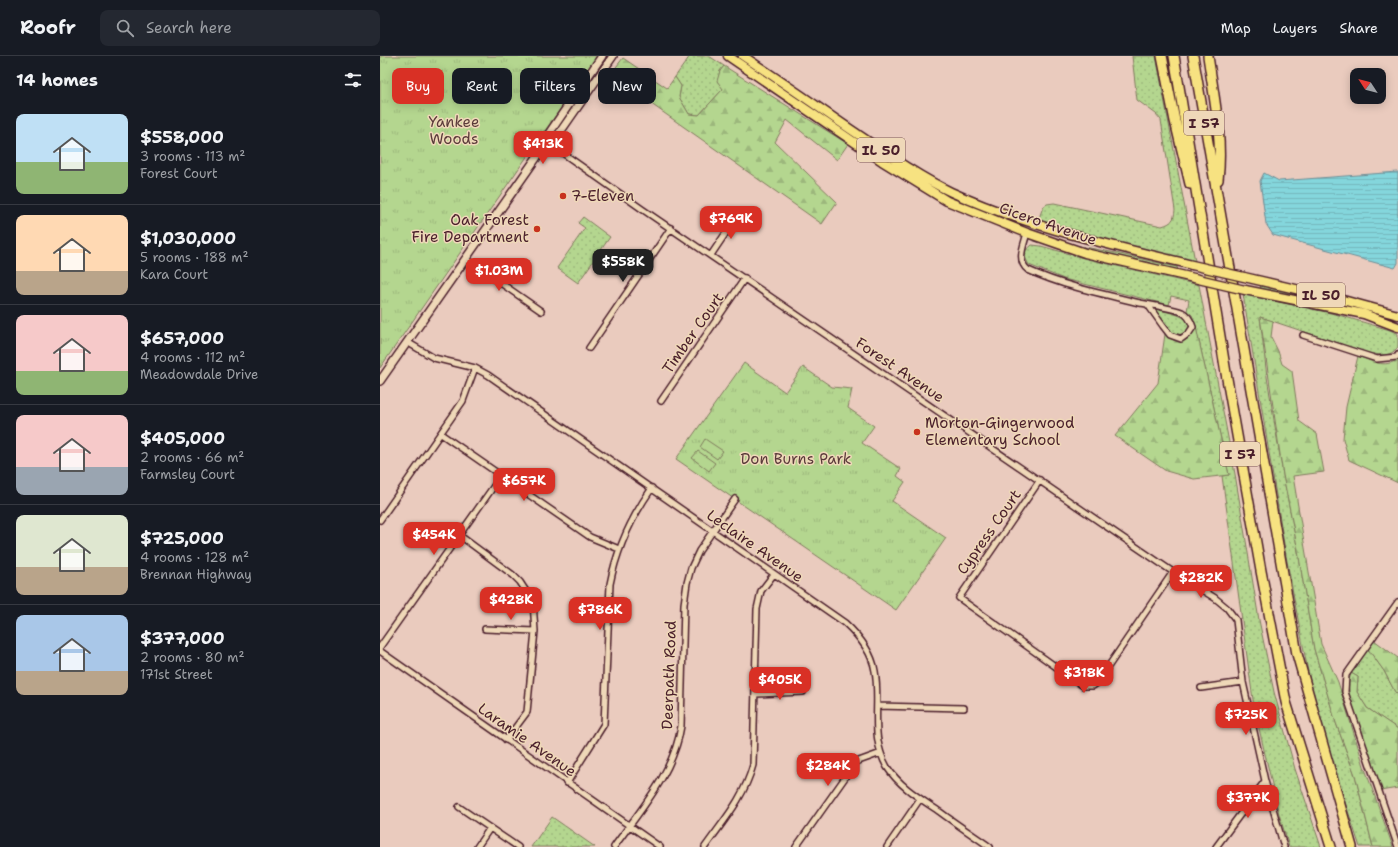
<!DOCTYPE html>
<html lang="en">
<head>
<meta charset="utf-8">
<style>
  :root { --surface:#171b24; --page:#242831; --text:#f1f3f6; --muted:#9ea1a6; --line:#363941; --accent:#d93025 }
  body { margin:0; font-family:"Shantell Sans",sans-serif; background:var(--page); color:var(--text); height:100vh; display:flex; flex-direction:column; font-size:15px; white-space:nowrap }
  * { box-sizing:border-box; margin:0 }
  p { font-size:13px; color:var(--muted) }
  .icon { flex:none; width:22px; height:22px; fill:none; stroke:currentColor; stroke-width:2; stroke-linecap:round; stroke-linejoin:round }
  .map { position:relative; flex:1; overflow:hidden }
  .panel { display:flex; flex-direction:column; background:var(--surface); width:380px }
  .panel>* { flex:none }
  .banner { position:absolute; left:12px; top:12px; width:380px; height:36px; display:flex; gap:8px }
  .needle { width:26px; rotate:306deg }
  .buttons { position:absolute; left:970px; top:12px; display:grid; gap:8px }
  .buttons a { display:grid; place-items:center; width:36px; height:36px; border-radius:8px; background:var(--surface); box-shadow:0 2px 10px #0003; font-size:20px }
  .price { position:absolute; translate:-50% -34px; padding:0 9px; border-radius:8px; background:var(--accent); color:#fff; font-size:13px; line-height:26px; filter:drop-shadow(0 1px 2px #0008) }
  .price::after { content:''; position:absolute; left:50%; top:24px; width:12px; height:9px; margin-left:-6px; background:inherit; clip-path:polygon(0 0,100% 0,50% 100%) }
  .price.active { background:#222; color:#fff }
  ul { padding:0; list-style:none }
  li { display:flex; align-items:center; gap:12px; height:100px; padding:0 16px }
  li+li { border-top:1px solid var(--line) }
  li span { display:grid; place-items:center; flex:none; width:112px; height:80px; border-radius:8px; color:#555 }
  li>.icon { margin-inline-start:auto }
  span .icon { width:48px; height:48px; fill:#fffc; stroke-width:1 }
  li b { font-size:17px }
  h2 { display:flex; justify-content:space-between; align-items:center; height:48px; padding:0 16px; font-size:17px }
  .chip { padding:0 14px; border-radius:8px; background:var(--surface); box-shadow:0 2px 10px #0003; font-size:14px; line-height:36px }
  .chip.active { background:var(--accent); color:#fff }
  header { display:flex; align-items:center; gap:24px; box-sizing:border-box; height:56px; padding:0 20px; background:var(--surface); border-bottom:1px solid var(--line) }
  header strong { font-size:19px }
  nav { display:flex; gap:22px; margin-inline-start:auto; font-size:14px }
  .search { width:280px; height:36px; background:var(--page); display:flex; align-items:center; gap:10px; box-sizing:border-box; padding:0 14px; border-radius:8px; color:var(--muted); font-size:15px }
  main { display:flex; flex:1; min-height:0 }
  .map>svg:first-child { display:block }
</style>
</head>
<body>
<header>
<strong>Roofr</strong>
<div class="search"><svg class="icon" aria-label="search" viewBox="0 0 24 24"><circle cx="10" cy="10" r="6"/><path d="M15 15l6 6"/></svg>Search here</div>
<nav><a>Map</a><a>Layers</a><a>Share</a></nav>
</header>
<main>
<section class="panel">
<h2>14 homes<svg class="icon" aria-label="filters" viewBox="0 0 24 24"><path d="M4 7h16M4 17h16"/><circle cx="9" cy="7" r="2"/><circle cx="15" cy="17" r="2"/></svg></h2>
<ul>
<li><span style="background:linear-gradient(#bfe0f5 60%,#8fb573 0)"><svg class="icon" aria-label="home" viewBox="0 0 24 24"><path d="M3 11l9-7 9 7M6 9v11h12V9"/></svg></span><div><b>$558,000</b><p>3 rooms · 113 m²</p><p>Forest Court</p></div></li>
<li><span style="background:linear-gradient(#ffd9b3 70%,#b9a48a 0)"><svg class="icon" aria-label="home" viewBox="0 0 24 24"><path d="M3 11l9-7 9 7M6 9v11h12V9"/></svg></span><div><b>$1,030,000</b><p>5 rooms · 188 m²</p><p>Kara Court</p></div></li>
<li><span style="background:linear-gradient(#f6c9c9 70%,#8fb573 0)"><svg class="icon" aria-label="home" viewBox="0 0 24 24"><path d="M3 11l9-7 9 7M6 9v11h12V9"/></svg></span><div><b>$657,000</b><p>4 rooms · 112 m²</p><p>Meadowdale Drive</p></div></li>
<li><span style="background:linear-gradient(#f6c9c9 65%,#9aa5b1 0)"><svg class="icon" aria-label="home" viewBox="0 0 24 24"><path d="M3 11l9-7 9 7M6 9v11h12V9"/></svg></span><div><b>$405,000</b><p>2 rooms · 66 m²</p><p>Farmsley Court</p></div></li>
<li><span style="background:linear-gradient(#dfe7d0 65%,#b9a48a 0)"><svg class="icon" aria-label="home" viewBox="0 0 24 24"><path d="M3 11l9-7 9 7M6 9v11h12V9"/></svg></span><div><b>$725,000</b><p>4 rooms · 128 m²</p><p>Brennan Highway</p></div></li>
<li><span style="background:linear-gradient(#a9c7e8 70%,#b9a48a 0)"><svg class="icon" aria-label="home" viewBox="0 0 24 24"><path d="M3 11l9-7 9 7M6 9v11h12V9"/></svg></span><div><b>$377,000</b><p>2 rooms · 80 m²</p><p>171st Street</p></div></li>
</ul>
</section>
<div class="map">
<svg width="1018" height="791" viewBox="0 0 1018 791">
  <defs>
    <pattern id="grass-dots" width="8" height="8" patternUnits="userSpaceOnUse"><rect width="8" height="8" fill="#b4d68f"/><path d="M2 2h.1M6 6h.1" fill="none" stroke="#9cb77c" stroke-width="1.8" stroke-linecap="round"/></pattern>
    <pattern id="forest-firs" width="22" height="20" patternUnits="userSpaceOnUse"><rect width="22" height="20" fill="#b4d68f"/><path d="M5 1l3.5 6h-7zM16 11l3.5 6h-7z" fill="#9cb77c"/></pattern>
    <pattern id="park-tufts" width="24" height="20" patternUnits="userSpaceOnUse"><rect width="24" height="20" fill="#b4d68f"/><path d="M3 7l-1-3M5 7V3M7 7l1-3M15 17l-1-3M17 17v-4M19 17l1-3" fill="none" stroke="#9cb77c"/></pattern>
    <pattern id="water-rules" width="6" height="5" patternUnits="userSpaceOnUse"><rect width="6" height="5" fill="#84d6dc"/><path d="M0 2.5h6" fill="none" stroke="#74b7bd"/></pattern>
  </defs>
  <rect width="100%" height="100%" fill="#eacbbe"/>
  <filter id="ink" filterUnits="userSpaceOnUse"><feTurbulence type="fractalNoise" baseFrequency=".025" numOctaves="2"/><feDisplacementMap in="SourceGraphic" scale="8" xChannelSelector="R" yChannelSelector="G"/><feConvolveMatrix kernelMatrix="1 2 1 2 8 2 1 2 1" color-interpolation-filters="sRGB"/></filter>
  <g filter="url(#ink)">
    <path fill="url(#grass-dots)" stroke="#7f7a5d" d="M310 0H329L344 10 340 15 343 33 319 59 309 58 299 41 301 30 295 21Z
      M752 0H776L815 205 733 187 662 167 659 162 663 151 667 148 674 147 782 170C792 167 794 164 795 154L781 64 776 58 757 44Z
      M203 161 230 181 198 227 177 212 205 172 198 167Z
      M652 189 661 190 707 203 819 229 855 418 879 564 894 636 915 713 941 791H909L899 758 874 651 842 420 849 419 815 267 812 259 807 255 809 244 791 240 789 249 684 223 649 209 645 201V195Z
      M694 189 736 197 797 211 798 214 693 190Z
      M880 229 984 254 983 255 881 233Z
      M863 238 955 258 1010 274 1018 278V291C1009 302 1001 299 988 297L880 261 887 321 903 419 918 495 934 593 956 667 975 719 993 791H980L961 734 930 626 906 500Z
      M775 253C786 256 823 261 803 278 788 281 782 264 775 253Z
      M988 593 1004 615 1015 636 1018 639V673L987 652 977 636 978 621 971 617Z
      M172 761 215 791H151Z"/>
    <path fill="url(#forest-firs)" stroke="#7f7a5d" d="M243 2 287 32 295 21 301 30 299 41 309 58 319 59 343 33 337 25 340 15 344 10 468 88 457 104 407 64 395 86 457 146 442 168 230 19Z
      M880 261 893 265 891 281 898 295 902 308 912 315 919 365 937 378 944 416 913 420 941 588 958 626 984 710 1013 791H993L975 719 956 667 934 593 918 495 903 419Z
      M815 267 849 419 814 423 786 415 735 380 778 327 785 278C788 280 792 284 796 285 808 288 814 277 815 267Z
      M978 300C991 305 1005 313 1018 303V427L969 404 963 383 966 351Z
      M994 584 1018 602V639L1015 636 1004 615 988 593Z
      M971 617 978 621 977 636 987 652 1018 673V732L1000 735 970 642 968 628Z"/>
    <path fill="url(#park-tufts)" stroke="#7f7a5d" d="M0 0H217L0 312Z
      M364 307 405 336 423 311 452 331 472 333 468 352 494 370 482 387 521 413 517 420 525 426 512 445 566 482 516 554 296 403Z"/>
    <path fill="#b4d68f" stroke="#7f7a5d" d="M325 383 343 395 337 403 320 391Z
      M318 395 335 407 329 415 312 402Z"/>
    <path fill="url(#water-rules)" stroke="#6d8d95" d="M1018 116V207L1015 212 893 179 886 168 880 125 884 117 899 125Z"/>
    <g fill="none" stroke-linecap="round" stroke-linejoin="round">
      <g stroke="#4a1f2b" stroke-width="8">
        <path id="minor" d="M167 86 262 153 793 516 835 542 847 552 856 564 863 626 885 725 904 791
          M647 177C644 189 636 205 648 214 683 230 722 238 760 247 772 249 791 252 802 256 808 259 811 265 813 271L809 277 801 283 790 279 783 270 768 249
          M331 199 358 159
          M86 203 161 255
          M923 279 997 303 1017 301 1018 299
          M27 286 54 302 95 312 108 319 465 567C479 580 492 596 495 615 501 649 489 679 507 711 520 731 541 743 560 756 576 768 593 779 610 791
          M209 292 291 172
          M281 345 365 222
          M61 378 210 481 239 493
          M660 424 579 542 703 630H713L717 627 793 516
          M0 464 83 345 95 312
          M79 479 133 519 140 526 153 546 155 575 147 656 126 684
          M1018 546 966 619 965 636 1018 791
          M105 573 155 575
          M0 591 121 420
          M0 595 280 791
          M821 632 863 626
          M376 638 423 636
          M497 650 584 652
          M187 727 224 668 230 528C237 492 251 462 272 432
          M79 751 138 791
          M97 791 110 772
          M234 791C260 754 294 717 301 670L304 548 307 527 311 512 319 495 355 443
          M325 791C344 764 364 742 373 709L377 553 381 535 394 518
          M416 791 476 706 501 697
          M507 791 540 743
          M836 791 885 725"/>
      </g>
      <g stroke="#4a1f2b" stroke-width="10">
        <path id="secondary" d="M167 86 176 82 233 0
          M0 325 164 91 167 86 168 79 222 0"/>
      </g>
      <g stroke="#4a1f2b" stroke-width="11">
        <path id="primary" d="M348 0 502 105 567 145 647 177 705 197 814 222
          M363 0C401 25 438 51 476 77 507 98 537 120 571 136 648 171 731 189 812 209
          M864 221 963 244 1018 259
          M865 234 984 258 1018 271"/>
      </g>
      <g stroke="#4a1f2b" stroke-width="12">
        <path id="motorway" d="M782 0 795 65 810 128
          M794 0 846 317 881 515 906 646 951 791
          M813 0 917 598 972 791
          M828 0C834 41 843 83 838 124"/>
      </g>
      <use href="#minor" stroke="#efd8b8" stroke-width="5"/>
      <use href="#secondary" stroke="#efd8b8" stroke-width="7"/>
      <use href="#primary" stroke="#f7e281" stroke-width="8"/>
      <use href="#motorway" stroke="#f7e281" stroke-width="9"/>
      <g stroke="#4a1f2b" stroke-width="11" stroke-linecap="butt">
        <path id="primary-bridge" d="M812 209 864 221
          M814 222 865 234"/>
      </g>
      <use href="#primary-bridge" stroke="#f7e281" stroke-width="8"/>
    </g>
  </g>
  <g fill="#c8321e" stroke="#efd8b8" stroke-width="1.5">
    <circle cx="183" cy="140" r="4"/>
    <circle cx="157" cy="173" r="4"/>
    <circle cx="537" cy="376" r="4"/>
  </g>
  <g text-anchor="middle" stroke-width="3" stroke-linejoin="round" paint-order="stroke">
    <g fill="#efd8b8" stroke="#7c5655" stroke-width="1">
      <rect x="804" y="55" width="40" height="24" rx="3"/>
      <rect x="477" y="82" width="48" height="24" rx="3"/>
      <rect x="917" y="227" width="48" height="24" rx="3"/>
      <rect x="840" y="386" width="40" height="24" rx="3"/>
    </g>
    <g font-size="14" font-weight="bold" fill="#4a1f2b">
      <text x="824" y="72">I 57</text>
      <text x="501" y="99">IL 50</text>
      <text x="941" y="244">IL 50</text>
      <text x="860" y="403">I 57</text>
    </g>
    <g font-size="15" fill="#5a3a3a" stroke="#efd8b8">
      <text x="74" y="71">Yankee<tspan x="74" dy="17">Woods</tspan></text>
      <text x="416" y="408">Don Burns Park</text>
    </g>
    <g font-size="15" fill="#4a1f2b" stroke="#efd8b8" text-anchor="start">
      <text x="191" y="145">7-Eleven</text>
      <text x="149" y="169" text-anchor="end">Oak Forest<tspan x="149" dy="17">Fire Department</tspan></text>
      <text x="545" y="372">Morton-Gingerwood<tspan x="545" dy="17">Elementary School</tspan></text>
    </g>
    <g font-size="15" fill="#4a1f2b" stroke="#efd8b8">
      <text transform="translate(668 168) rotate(19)" y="5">Cicero Avenue</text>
      <text transform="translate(313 277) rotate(-55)" y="5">Timber Court</text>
      <text transform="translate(520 314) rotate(34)" y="5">Forest Avenue</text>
      <text transform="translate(609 476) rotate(-55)" y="5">Cypress Court</text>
      <text transform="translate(375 490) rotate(35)" y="5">Leclaire Avenue</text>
      <text transform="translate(289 619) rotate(-88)" y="5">Deerpath Road</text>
      <text transform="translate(147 684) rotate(35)" y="5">Laramie Avenue</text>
    </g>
  </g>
</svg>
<div class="buttons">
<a><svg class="needle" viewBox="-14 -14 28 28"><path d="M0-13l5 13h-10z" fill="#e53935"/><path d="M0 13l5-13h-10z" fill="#9ea1a6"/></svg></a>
</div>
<b class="price" style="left:163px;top:109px">$413K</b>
<b class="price" style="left:351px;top:184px">$769K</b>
<b class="price active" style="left:243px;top:227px">$558K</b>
<b class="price" style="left:119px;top:236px">$1.03M</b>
<b class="price" style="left:144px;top:446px">$657K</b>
<b class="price" style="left:54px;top:500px">$454K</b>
<b class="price" style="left:821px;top:543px">$282K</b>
<b class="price" style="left:131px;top:565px">$428K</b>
<b class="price" style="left:220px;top:575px">$786K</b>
<b class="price" style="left:704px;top:638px">$318K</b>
<b class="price" style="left:400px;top:645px">$405K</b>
<b class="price" style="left:866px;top:680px">$725K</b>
<b class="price" style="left:448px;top:731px">$284K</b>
<b class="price" style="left:868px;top:763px">$377K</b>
<div class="banner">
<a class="chip active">Buy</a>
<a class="chip">Rent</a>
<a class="chip">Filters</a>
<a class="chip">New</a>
</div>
</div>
</main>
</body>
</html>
